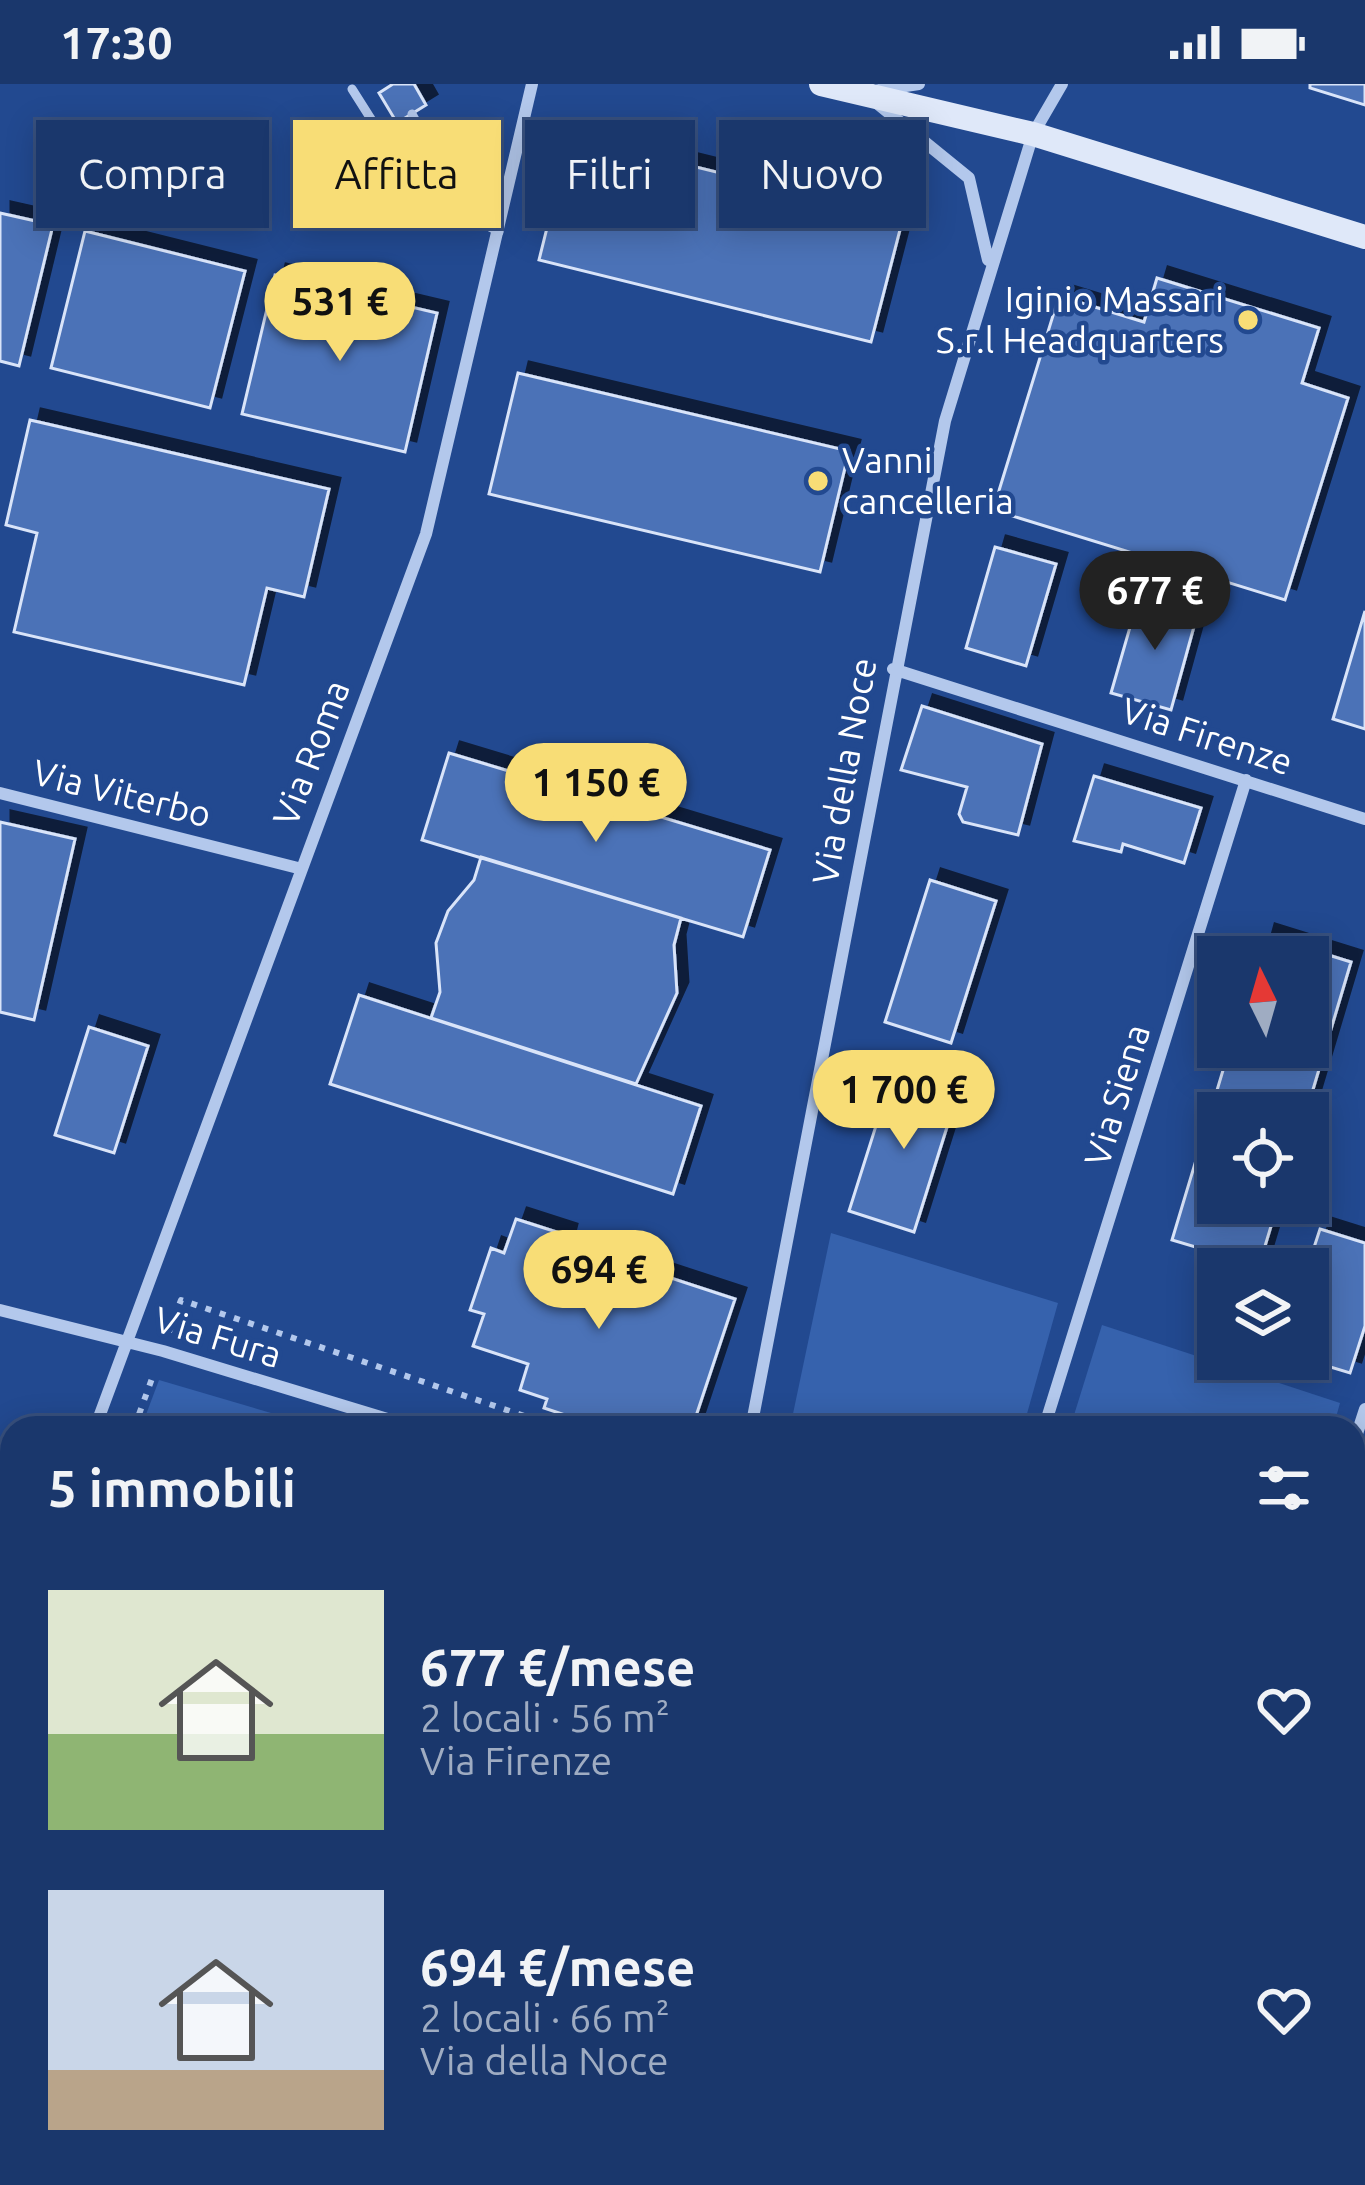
<!DOCTYPE html>
<html lang="it">
<head>
<meta charset="utf-8">
<style>
  :root { --surface:#1a376c; --page:#274274; --text:#f1f3f6; --muted:#9facc2; --line:#38517f; --accent:#f8dd76 }
  body { margin:0; font-family:Ubuntu,sans-serif; background:var(--page); color:var(--text); height:100vh; display:flex; flex-direction:column; font-size:45px; white-space:nowrap }
  * { box-sizing:border-box; margin:0 }
  p { font-size:39px; color:var(--muted) }
  .icon { flex:none; width:66px; height:66px; fill:none; stroke:currentColor; stroke-width:2; stroke-linecap:round; stroke-linejoin:round }
  .map { position:relative; flex:1; overflow:hidden }
  .sheet { position:absolute; left:0px; top:1332px; width:1365px; height:771px; display:flex; flex-direction:column; background:var(--surface); border-radius:36px 36px 0 0; box-shadow:0 6px 30px #0003,0 0 0 3px var(--line) }
  .sheet>* { flex:none }
  .guide { position:absolute; left:36px; top:36px; width:1293px; height:108px; display:flex; gap:24px }
  .needle { width:78px; rotate:355deg }
  .fabs { position:absolute; left:1197px; top:852px; display:grid; gap:24px }
  .fabs a { display:grid; place-items:center; width:132px; height:132px; border-radius:0px; background:var(--surface); box-shadow:0 6px 30px #0003,0 0 0 3px var(--line); font-size:60px }
  .price { position:absolute; translate:-50% -102px; padding:0 27px; border-radius:42px; background:var(--accent); color:#111; font-size:39px; line-height:78px; filter:drop-shadow(0 3px 6px #0008) }
  .price::after { content:''; position:absolute; left:50%; top:72px; width:36px; height:27px; margin-left:-18px; background:inherit; clip-path:polygon(0 0,100% 0,50% 100%) }
  .price.selected { background:#222; color:#fff }
  ul { padding:0; list-style:none }
  li { display:flex; align-items:center; gap:36px; height:300px; padding:0 48px }
  li span { display:grid; place-items:center; flex:none; width:336px; height:240px; border-radius:0px; color:#555 }
  li>.icon { margin-inline-start:auto }
  span .icon { width:144px; height:144px; fill:#fffc; stroke-width:1 }
  li b { font-size:51px }
  h2 { display:flex; justify-content:space-between; align-items:center; height:144px; padding:0 48px; font-size:51px }
  .pill { padding:0 42px; border-radius:0px; background:var(--surface); box-shadow:0 6px 30px #0003,0 0 0 3px var(--line); font-size:42px; line-height:108px }
  .pill.selected { background:var(--accent); color:#111 }
  .status { display:flex; justify-content:space-between; align-items:center; height:84px; padding:0 60px; background:var(--surface); direction:ltr }
  .status svg { height:33px; fill:currentColor }
  .map>svg:first-child { display:block }
</style>
</head>
<body>
<div class="status"><b>17:30</b><svg viewBox="0 0 49 12"><path d="M0 12V9h3v3zM5 12V6h3v6zM10 12V3h3v9zM15 12V0h3v12zM26 1h20v11H26zM47 4h2v5h-2z"/></svg></div>
<div class="map">
<svg width="1365" height="2101" viewBox="0 0 1365 2101">
  <defs>
    <filter id="shadow"><feDropShadow dx="11" dy="-11" stdDeviation="0" flood-color="#0009"/></filter>
  </defs>
  <rect width="100%" height="100%" fill="#224990"/>
  <path fill="#3662ad" d="M831 1149 1058 1219 1023 1344H790Z
    M1102 1241 1340 1319 1333 1344H1070Z
    M159 1296 322 1344H141Z
    M1353 1411 1365 1414V1607L1353 1603Z
    M1353 1669 1365 1673V1851L1353 1848Z
    M12 1692V1819L0 1815V1724Z"/>
  <path fill="#4b72b7" stroke="#d9e4f9" stroke-width="3" filter="url(#shadow)" d="M393 0H414L426 21 397 39 379 9Z
    M1310 0H1365V21L1310 4Z
    M570 52 903 134 871 258 539 176Z
    M0 129 53 141 19 282 0 277Z
    M85 147 245 187 210 324 51 284Z
    M275 191 437 229 405 368 242 330Z
    M1157 194 1319 244 1302 299 1348 314 1285 516 993 426 1059 212 1144 238Z
    M518 289 849 367 820 488 489 410Z
    M30 336 329 405 304 513 267 504 244 601 14 548 37 449 6 441Z
    M995 463 1056 480 1026 582 966 564Z
    M1139 512 1198 528 1171 626 1111 609Z
    M1365 527V645L1333 635Z
    M922 622 1042 660 1018 751 963 738 959 730 967 703 901 686Z
    M449 669 770 766 743 853 422 756Z
    M1094 692 1201 724 1184 779 1123 760 1121 768 1074 757Z
    M0 738 75 755 34 936 0 928Z
    M481 773 681 834 674 861 677 909 636 1000 431 934 440 908 436 859 448 827 474 796Z
    M930 796 996 817 951 959 885 938Z
    M1264 851 1351 878 1306 1029H1218V1119H1278L1259 1182 1172 1156 1230 963H1308V873H1258Z
    M359 911 701 1022 673 1110 330 1000Z
    M89 943 148 962 114 1069 55 1051Z
    M893 988 958 1008 914 1148 849 1127Z
    M516 1135 566 1151 564 1159 735 1215 692 1344H604L544 1324 547 1315 520 1306 528 1280 473 1262 484 1230 470 1226 491 1164 504 1169Z
    M1320 1145 1365 1159V1242L1350 1289 1304 1275H1308L1307 1185Z
    M0 1392 12 1395V1423L0 1420Z
    M1353 1957 1365 1961V2025L1353 2021Z
    M1353 2063 1365 2066V2101H1318L1320 2091H1353Z
    M372 2091H477L474 2101H369Z
    M477 2091H529L526 2101H474Z
    M629 2091H696L693 2101H663Z
    M710 2091H842L839 2101H707Z
    M1215 2091H1258L1255 2101Z"/>
  <g fill="none" stroke-linecap="round" stroke-linejoin="round">
    <path stroke="#b3c8ec" stroke-width="6" stroke-dasharray="6 9" stroke-linecap="butt" d="M169 1248 181 1216 560 1344
      M134 1344 154 1289
      M1353 1447 1365 1449
      M1353 1611 1365 1614
      M1353 1678 1365 1682
      M0 1707 12 1674
      M1353 1791 1365 1796"/>
    <path stroke="#b3c8ec" stroke-width="9" d="M352 5 390 65 429 90
      M412 30C424 48 422 65 428 86 438 120 470 132 499 148"/>
    <path stroke="#b3c8ec" stroke-width="12" d="M879 6 919 0
      M878 20 969 94 988 176
      M893 585 1365 735
      M0 709 298 784
      M0 1226 163 1267 417 1344
      M95 1344 426 450 532 0
      M751 1344 945 337 1033 50 1062 0
      M1044 1344 1246 696
      M1353 1362 1365 1325
      M0 1600 12 1567
      M1353 1641 1365 1645
      M1353 1876 1365 1880
      M0 2075 12 2079
      M53 2091 87 2101
      M984 2091 1017 2101
      M578 2101 581 2091"/>
    <path stroke="#dfe8f9" stroke-width="24" d="M821 0 1033 50 1365 153"/>
  </g>
  <g fill="#f8dd76" stroke="#224990" stroke-width="4.5">
    <circle cx="1248" cy="236" r="12"/>
    <circle cx="818" cy="397" r="12"/>
  </g>
  <g text-anchor="middle" stroke-width="9" stroke-linejoin="round" paint-order="stroke">
    <g font-size="36" fill="#fff" stroke="#224990" text-anchor="end">
      <text x="1224" y="228">Iginio Massari<tspan x="1224" dy="41">S.r.l Headquarters</tspan></text>
      <text x="842" y="389" text-anchor="start">Vanni<tspan x="842" dy="41">cancelleria</tspan></text>
    </g>
    <g font-size="36" fill="#fff" stroke="#224990">
      <text transform="translate(1207 652) rotate(18)" y="13">Via Firenze</text>
      <text transform="translate(311 669) rotate(-69)" y="13">Via Roma</text>
      <text transform="translate(844 687) rotate(-80)" y="13">Via della Noce</text>
      <text transform="translate(122 709) rotate(14)" y="13">Via Viterbo</text>
      <text transform="translate(1117 1011) rotate(-73)" y="13">Via Siena</text>
      <text transform="translate(218 1253) rotate(17)" y="13">Via Fura</text>
    </g>
  </g>
</svg>
<div class="fabs">
<a><svg class="needle" viewBox="-14 -14 28 28"><path d="M0-13l5 13h-10z" fill="#e53935"/><path d="M0 13l5-13h-10z" fill="#9facc2"/></svg></a>
<a><svg class="icon" aria-label="locate" viewBox="0 0 24 24"><circle cx="12" cy="12" r="6"/><path d="M12 2v4M12 18v4M2 12h4M18 12h4"/></svg></a>
<a><svg class="icon" aria-label="layers" viewBox="0 0 24 24"><path d="M12 4l9 5-9 5-9-5zM3 14l9 5 9-5"/></svg></a>
</div>
<b class="price" style="left:340px;top:280px">531 €</b>
<b class="price selected" style="left:1155px;top:569px">677 €</b>
<b class="price" style="left:596px;top:761px">1 150 €</b>
<b class="price" style="left:904px;top:1068px">1 700 €</b>
<b class="price" style="left:599px;top:1248px">694 €</b>
<div class="guide">
<a class="pill">Compra</a>
<a class="pill selected">Affitta</a>
<a class="pill">Filtri</a>
<a class="pill">Nuovo</a>
</div>
<section class="sheet">
<h2>5 immobili<svg class="icon" aria-label="filters" viewBox="0 0 24 24"><path d="M4 7h16M4 17h16"/><circle cx="9" cy="7" r="2"/><circle cx="15" cy="17" r="2"/></svg></h2>
<ul>
<li><span style="background:linear-gradient(#dfe7d0 60%,#8fb573 0)"><svg class="icon" aria-label="home" viewBox="0 0 24 24"><path d="M3 11l9-7 9 7M6 9v11h12V9"/></svg></span><div><b>677 €/mese</b><p>2 locali · 56 m²</p><p>Via Firenze</p></div><svg class="icon" aria-label="heart" viewBox="0 0 24 24"><path d="M12 20l-8-8c-3-5 5-10 8-4 3-6 11-1 8 4z"/></svg></li>
<li><span style="background:linear-gradient(#c9d6e8 75%,#b9a48a 0)"><svg class="icon" aria-label="home" viewBox="0 0 24 24"><path d="M3 11l9-7 9 7M6 9v11h12V9"/></svg></span><div><b>694 €/mese</b><p>2 locali · 66 m²</p><p>Via della Noce</p></div><svg class="icon" aria-label="heart" viewBox="0 0 24 24"><path d="M12 20l-8-8c-3-5 5-10 8-4 3-6 11-1 8 4z"/></svg></li>
</ul>
</section>
</div>
</body>
</html>
